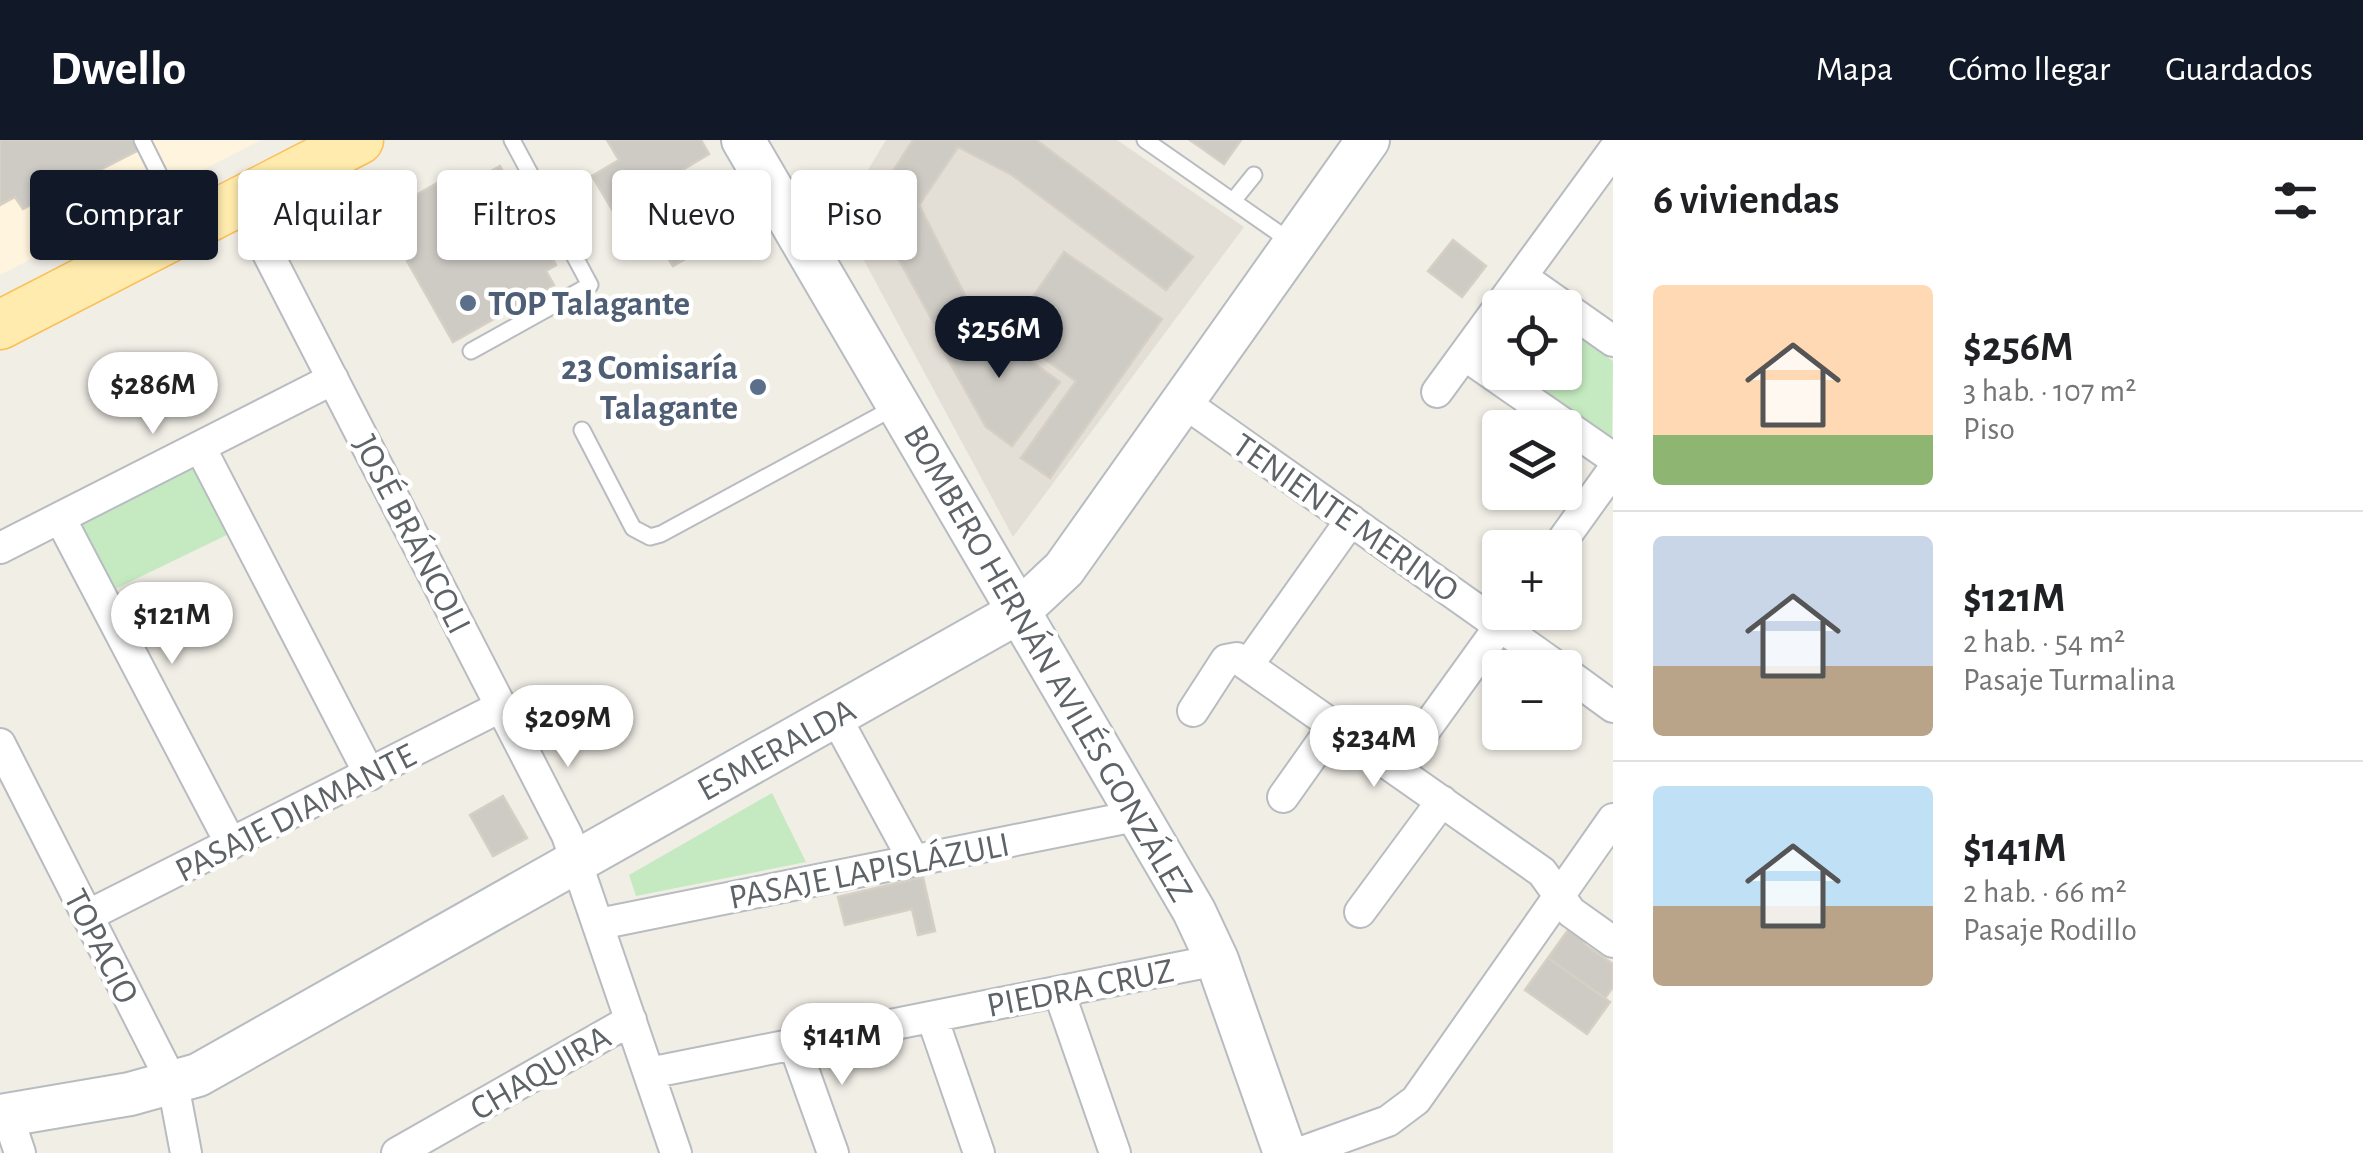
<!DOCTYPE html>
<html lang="es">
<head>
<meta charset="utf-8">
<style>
  :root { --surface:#fff; --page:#f2f2f2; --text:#202124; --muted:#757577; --line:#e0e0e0; --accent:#111827 }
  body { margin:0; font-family:"Alegreya Sans",sans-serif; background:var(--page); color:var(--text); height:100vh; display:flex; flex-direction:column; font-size:38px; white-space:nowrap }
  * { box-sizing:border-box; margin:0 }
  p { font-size:32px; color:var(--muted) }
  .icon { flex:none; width:55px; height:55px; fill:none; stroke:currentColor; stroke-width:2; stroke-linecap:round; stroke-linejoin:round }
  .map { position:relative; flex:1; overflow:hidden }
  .panel { display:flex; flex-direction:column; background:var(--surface); width:750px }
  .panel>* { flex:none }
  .guide { position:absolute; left:30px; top:30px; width:950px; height:90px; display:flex; gap:20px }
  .controls { position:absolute; left:1482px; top:150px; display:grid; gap:20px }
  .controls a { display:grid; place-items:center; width:100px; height:100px; border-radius:10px; background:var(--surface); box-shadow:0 2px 8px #0004; font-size:50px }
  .price { position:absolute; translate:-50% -85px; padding:0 22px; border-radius:35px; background:#fff; color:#222; font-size:32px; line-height:65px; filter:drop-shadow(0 2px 5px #0008) }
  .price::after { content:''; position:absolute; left:50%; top:60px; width:30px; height:22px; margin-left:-15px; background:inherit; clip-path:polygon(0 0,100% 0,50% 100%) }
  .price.active { background:var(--accent); color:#fff }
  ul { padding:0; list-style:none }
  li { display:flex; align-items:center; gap:30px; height:250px; padding:0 40px }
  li+li { border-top:2px solid var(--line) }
  li span { display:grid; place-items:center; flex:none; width:280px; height:200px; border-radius:10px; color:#555 }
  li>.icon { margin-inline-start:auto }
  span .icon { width:120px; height:120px; fill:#fffc; stroke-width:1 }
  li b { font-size:42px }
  h2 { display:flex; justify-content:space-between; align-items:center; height:120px; padding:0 40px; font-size:42px }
  .pill { padding:0 35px; border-radius:10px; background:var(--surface); box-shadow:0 2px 8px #0004; font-size:35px; line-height:90px }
  .pill.active { background:var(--accent); color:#fff }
  header { display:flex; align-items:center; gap:60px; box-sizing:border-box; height:140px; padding:0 50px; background:var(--accent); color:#fff }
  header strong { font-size:48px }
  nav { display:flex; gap:55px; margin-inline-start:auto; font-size:35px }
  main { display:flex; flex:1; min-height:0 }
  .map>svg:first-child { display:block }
</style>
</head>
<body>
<header>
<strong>Dwello</strong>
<nav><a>Mapa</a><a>Cómo llegar</a><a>Guardados</a></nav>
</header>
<main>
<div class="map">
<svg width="1613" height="1013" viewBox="0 0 1613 1013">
  <rect width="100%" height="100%" fill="#f1eee6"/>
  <path fill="#fff4dd" d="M0 0H261L0 135Z"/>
  <path fill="#e3dfd7" d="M886 0H1117L1244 87 1013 397 840 76Z"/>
  <path fill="#c5eac1" d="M1565 188 1613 221 1612 302 1510 233 1565 232Z
    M195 318 231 393 111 451 74 376Z
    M772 653 806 722 636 756 629 735Z"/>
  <path fill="#cecbc5" stroke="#d6cfc4" stroke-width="2.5" d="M0 0H139L143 8 23 69 15 57 0 65Z
    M607 0H701L709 14 613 71 592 36 619 20Z
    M913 0H1036L1193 117 1166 150 1012 35 958 7 919 65 976 177 941 196 870 67Z
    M1190 0H1241L1224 24Z
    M500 26 556 125 546 131 554 145 453 202 381 75 448 37 456 51Z
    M711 37 739 88 673 126 642 76Z
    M1453 100 1486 126 1462 157 1428 131Z
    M1064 112 1162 179 1050 338 1021 318 1076 241 1008 193Z
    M981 185 1060 242 1012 306 986 287 940 205Z
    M503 656 527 698 493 716 470 675Z
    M923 737 935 791 918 795 912 769 845 785 838 757Z
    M1571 786 1588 799 1584 804 1613 824V847L1605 858 1548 818Z
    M1548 818 1610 862 1587 894 1525 850Z"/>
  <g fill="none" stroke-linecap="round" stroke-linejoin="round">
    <g stroke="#b8bcc0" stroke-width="19">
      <path id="lane" d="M142 0 185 86
        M1145 0 1290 101
        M1233 61 1254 35
        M471 211 590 145 512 0
        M582 290 633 388 650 397 661 394 897 266"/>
    </g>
    <g stroke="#b8bcc0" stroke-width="34">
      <path id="street" d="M241 61 567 695 676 1013
        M1522 137 1613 201
        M1466 216 1613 318
        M1437 252 1613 11
        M1182 261 1559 528
        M200 307 370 635
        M60 378 231 704
        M0 408 333 239
        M1557 408 1613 330
        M1248 525 1351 380
        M1565 532 1613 567
        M1193 571 1226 520 1237 518 1542 732 1571 772 1613 802
        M835 576 914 721
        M0 604 173 944 186 1013
        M1397 629 1510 472
        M1283 657 1334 585
        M1360 772 1442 661
        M87 776 502 566
        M599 784 1140 675
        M1059 852 1115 1013
        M932 877 979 1013
        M794 904 833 1013
        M649 933 1217 820
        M7 974 20 1013
        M397 1013 631 880
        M1299 1013 1388 981 1416 960 1613 679"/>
    </g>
    <g stroke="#b7bcc1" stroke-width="46">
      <path id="secondary" d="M743 0 1194 771 1217 820 1285 1013
        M0 976 130 954 198 935 1017 473 1064 429 1368 0"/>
    </g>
    <g stroke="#fbbf55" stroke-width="51">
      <path id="primary" d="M0 185 359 0"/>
    </g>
    <use href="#lane" stroke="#fff" stroke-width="15"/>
    <use href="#street" stroke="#fff" stroke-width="30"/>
    <use href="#secondary" stroke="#fff" stroke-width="42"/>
    <use href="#primary" stroke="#ffebad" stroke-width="48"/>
  </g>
  <g fill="#5c6f8a" stroke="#fff" stroke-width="4">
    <circle cx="468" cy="163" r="10"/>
    <circle cx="758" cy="247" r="10"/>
  </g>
  <g text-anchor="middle" stroke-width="9" stroke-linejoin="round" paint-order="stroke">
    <g font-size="35" font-weight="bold" fill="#4e5e75" stroke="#fff" text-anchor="start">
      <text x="488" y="175">TOP Talagante</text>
      <text x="738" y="239" text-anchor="end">23 Comisaría<tspan x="738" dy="40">Talagante</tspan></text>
    </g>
    <g font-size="35" fill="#5d6367" stroke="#fff">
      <text transform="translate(1346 377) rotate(35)" y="12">TENIENTE MERINO</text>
      <text transform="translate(413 394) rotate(63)" y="12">JOSÉ BRÁNCOLI</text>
      <text transform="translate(1049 523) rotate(60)" y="12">BOMBERO HERNÁN AVILÉS GONZÁLEZ</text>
      <text transform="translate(776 609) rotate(-29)" y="12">ESMERALDA</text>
      <text transform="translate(295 672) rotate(-27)" y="12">PASAJE DIAMANTE</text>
      <text transform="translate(869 730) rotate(-11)" y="12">PASAJE LAPISLÁZULI</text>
      <text transform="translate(102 806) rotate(63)" y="12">TOPACIO</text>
      <text transform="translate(1080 847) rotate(-11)" y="12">PIEDRA CRUZ</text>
      <text transform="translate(540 932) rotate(-30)" y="12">CHAQUIRA</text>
    </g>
  </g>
</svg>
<div class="controls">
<a><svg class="icon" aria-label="locate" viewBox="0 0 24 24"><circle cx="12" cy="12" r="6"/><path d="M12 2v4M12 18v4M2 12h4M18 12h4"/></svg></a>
<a><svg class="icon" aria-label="layers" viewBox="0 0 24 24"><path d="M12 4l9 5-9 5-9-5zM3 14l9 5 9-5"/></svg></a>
<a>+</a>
<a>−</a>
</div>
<b class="price active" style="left:999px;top:241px">$256M</b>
<b class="price" style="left:153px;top:297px">$286M</b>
<b class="price" style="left:172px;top:527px">$121M</b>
<b class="price" style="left:568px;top:630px">$209M</b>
<b class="price" style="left:1374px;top:650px">$234M</b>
<b class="price" style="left:842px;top:948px">$141M</b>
<div class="guide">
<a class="pill active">Comprar</a>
<a class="pill">Alquilar</a>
<a class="pill">Filtros</a>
<a class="pill">Nuevo</a>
<a class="pill">Piso</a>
</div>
</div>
<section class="panel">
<h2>6 viviendas<svg class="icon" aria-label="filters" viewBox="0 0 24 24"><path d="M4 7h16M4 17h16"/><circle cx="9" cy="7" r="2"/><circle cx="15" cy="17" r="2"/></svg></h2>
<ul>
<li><span style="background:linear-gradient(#ffd9b3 75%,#8fb573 0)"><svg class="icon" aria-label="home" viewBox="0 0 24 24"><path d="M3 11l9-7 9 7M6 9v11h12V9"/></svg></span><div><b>$256M</b><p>3 hab. · 107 m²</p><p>Piso</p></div></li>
<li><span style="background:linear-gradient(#c9d6e8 65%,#b9a48a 0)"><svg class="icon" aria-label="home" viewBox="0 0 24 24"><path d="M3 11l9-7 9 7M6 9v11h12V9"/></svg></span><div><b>$121M</b><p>2 hab. · 54 m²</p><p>Pasaje Turmalina</p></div></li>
<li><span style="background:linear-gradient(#bfe0f5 60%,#b9a48a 0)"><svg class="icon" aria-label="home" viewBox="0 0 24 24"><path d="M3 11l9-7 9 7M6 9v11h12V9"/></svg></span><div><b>$141M</b><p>2 hab. · 66 m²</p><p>Pasaje Rodillo</p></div></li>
</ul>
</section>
</main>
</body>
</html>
